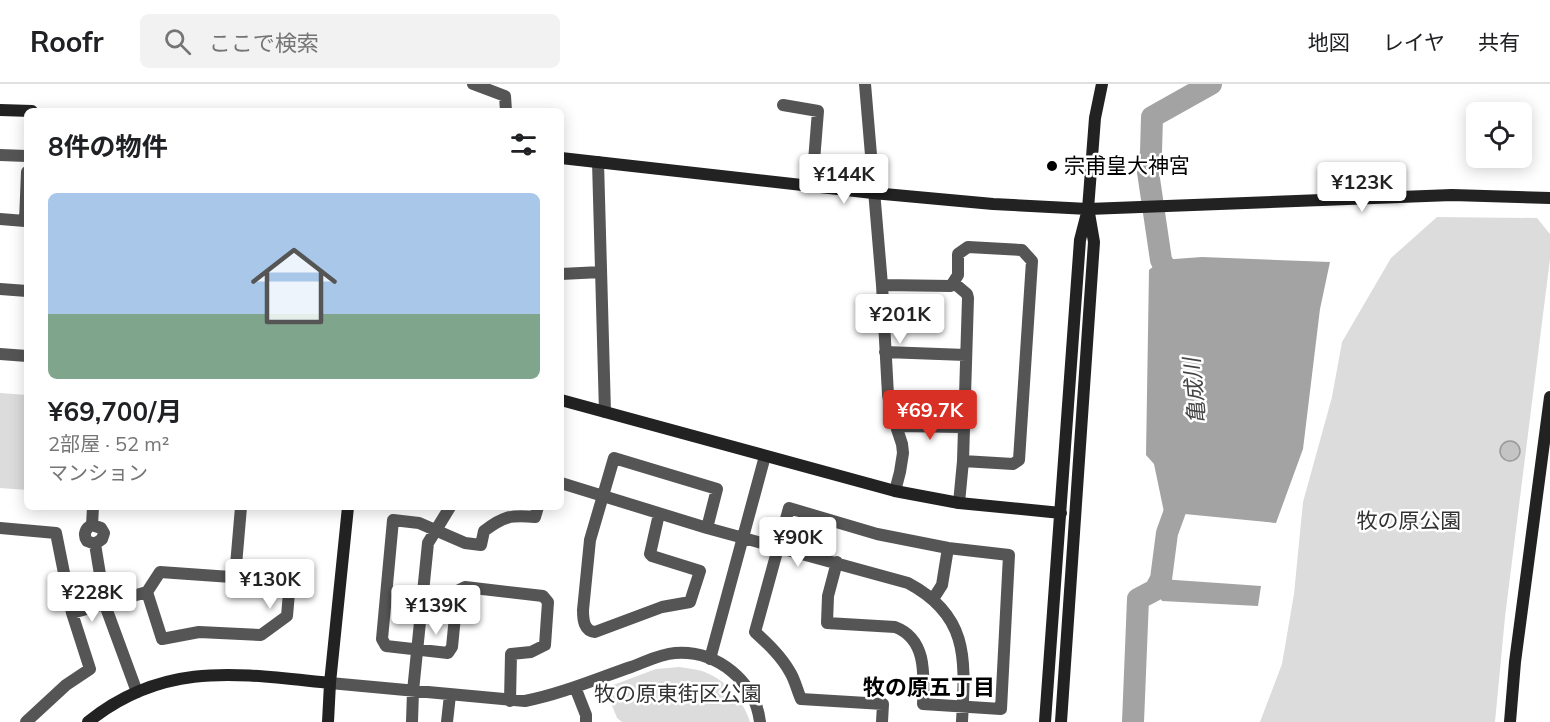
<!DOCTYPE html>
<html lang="ja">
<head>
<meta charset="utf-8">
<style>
  :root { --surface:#fff; --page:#f2f2f2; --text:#202124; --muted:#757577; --line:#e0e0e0; --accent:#d93025 }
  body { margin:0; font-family:Mulish,"Noto Sans JP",sans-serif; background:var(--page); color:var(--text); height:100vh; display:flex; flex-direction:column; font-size:22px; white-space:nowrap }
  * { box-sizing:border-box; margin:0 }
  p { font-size:20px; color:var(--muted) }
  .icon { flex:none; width:33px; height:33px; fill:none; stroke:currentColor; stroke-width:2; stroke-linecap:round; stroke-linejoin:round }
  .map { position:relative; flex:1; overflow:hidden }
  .drawer { position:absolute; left:24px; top:24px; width:540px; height:402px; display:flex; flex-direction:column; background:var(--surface); border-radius:9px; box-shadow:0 3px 15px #0003 }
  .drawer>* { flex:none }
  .controls { position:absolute; left:1466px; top:18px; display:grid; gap:12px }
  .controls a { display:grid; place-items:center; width:66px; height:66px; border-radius:9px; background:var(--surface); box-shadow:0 3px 15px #0003; font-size:30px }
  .price { position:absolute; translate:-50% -51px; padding:0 14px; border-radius:6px; background:#fff; color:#222; font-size:20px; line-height:39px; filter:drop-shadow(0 2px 3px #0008) }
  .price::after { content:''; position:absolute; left:50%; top:36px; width:18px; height:14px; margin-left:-9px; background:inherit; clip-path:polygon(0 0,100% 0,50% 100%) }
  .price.selected { background:var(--accent); color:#fff }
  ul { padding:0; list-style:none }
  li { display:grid; align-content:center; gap:12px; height:318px; padding:0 24px }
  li+li { border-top:2px solid var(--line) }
  li span { display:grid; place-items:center; height:186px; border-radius:9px; color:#555 }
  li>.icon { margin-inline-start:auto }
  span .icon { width:108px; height:108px; fill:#fffc; stroke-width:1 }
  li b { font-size:26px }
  h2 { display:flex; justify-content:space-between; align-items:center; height:72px; padding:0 24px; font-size:26px }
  header { display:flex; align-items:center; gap:36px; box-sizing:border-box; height:84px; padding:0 30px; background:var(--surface); border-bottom:2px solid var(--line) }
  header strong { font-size:28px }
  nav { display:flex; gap:33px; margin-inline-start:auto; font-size:21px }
  .search { width:420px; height:54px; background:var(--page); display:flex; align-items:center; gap:15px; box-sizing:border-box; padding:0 21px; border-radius:9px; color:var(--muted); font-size:22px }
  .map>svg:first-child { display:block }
</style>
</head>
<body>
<header>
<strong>Roofr</strong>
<div class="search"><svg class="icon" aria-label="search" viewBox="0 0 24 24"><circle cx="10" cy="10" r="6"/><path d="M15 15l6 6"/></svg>ここで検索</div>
<nav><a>地図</a><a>レイヤ</a><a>共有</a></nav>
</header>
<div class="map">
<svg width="1550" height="638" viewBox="0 0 1550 638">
  <rect width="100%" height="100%" fill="#fff"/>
  <path fill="#dcdcdc" d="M1437 133 1537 134 1550 150V175L1505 533 1495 638H1260L1282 580 1294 510 1303 418 1332 313 1342 258 1391 174Z
    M0 309 27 311V406L0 404Z
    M679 583C686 584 695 585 702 587 725 595 743 615 750 638H622L617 634 605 604 656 585Z"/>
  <path fill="#a3a3a3" d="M1202 173 1330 178 1320 225 1303 365 1276 439 1164 428 1154 380 1146 371 1149 186 1161 176Z
    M1161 495 1261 502 1258 522 1162 517 1155 506Z"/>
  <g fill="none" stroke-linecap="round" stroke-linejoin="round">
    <path stroke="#a3a3a3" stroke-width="22" d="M1175 201 1161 176 1148 88 1151 68 1152 33 1211 0
      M1133 638 1138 515 1155 506 1161 495 1167 449 1184 402"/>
  </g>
  <path fill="#c4c4c4" stroke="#999" stroke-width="1.5" d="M1500 367a10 10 0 1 1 20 0a10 10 0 1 1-20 0Z"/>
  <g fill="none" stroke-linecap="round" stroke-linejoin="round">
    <path stroke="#555" stroke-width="12" d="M473 0 505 12 506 27
      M865 0 882 201 888 311 892 330 902 360 903 369 900 388 895 407
      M783 21 818 27 812 102
      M0 71 27 72
      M598 78 605 328
      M0 135 25 137 27 88
      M561 190 601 188
      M954 199 967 210 968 214 963 377 959 419
      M882 201 951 202 958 191V170L968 163 1022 166 1032 177 1019 376 1013 380 963 377
      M0 205 27 207
      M885 268 966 271
      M0 270 27 272
      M896 342 963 343
      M561 399 707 444 908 499C970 532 965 576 962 638
      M93 423 92 441C85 444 83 451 87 457L95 460
      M659 430 650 470 652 472 700 487 690 518 662 523 595 548C584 547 583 536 583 526L590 456 614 374 717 405 707 444
      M92 441 101 444 104 449 102 455 95 460
      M0 444 56 449 72 529 90 585 66 601 26 638
      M95 460 105 521 137 608
      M837 478 828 512 827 539 895 543C927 555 924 591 923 620L1001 625 1009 471 948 464 877 450 789 424 755 548C768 560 781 572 790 588 795 596 797 606 801 615L883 620 882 638
      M235 493 241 423
      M933 515 942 501 948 464
      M72 529 147 508 160 488 290 497 287 532 261 551 199 548 162 555 147 508
      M710 575 765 372
      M330 599 525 617C561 610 596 595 631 583 645 578 660 570 675 569 717 566 755 597 760 638
      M575 603 586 631V638
      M510 617 511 570 531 568 545 561 548 518 543 512 465 503 459 506 457 512 452 563 448 569 386 562 382 555 393 436 419 439 465 459 481 461 484 447C504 432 510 431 535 433L538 423
      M412 638 413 607 428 459 450 423
      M447 638 450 611"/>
    <path stroke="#222" stroke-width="12" d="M0 26 32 27
      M561 74 873 109 993 120 1088 125 1452 111 1550 114
      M561 316 895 407 959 419 1061 429
      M88 638C165 576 239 590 330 599
      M328 638 330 599 348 423
      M1045 638 1080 156 1088 125 1095 34 1102 0
      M1061 638 1094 158 1089 129
      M1510 638 1515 578 1550 313"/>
  </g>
  <circle fill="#000" stroke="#fff" stroke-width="2" cx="1052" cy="82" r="6"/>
  <g text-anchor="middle" stroke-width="5" stroke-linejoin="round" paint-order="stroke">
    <g font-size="21" fill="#000" stroke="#fff" text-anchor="start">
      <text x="1064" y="89">宗甫皇大神宮</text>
    </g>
    <g font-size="21" fill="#333" stroke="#fff">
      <text x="1409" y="444">牧の原公園</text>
      <text x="678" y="617">牧の原東街区公園</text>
    </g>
    <g font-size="22" font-style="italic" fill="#444" stroke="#fff">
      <text transform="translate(1194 307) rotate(-95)" y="8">亀成川</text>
    </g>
    <g font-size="22" font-weight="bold" fill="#000" stroke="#fff">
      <text x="929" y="611">牧の原五丁目</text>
    </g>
  </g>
</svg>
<div class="controls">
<a><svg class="icon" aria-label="locate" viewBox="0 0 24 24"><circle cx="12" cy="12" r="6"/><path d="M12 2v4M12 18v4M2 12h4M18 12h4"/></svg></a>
</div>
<b class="price" style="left:844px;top:121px">¥144K</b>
<b class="price" style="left:1362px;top:129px">¥123K</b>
<b class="price" style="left:900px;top:261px">¥201K</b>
<b class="price selected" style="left:930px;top:357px">¥69.7K</b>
<b class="price" style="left:798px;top:484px">¥90K</b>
<b class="price" style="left:270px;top:526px">¥130K</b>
<b class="price" style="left:92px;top:539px">¥228K</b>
<b class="price" style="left:436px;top:552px">¥139K</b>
<section class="drawer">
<h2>8件の物件<svg class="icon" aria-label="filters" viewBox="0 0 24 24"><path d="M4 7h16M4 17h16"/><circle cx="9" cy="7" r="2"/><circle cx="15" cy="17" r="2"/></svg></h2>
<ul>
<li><span style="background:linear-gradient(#a9c7e8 65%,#7fa58c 0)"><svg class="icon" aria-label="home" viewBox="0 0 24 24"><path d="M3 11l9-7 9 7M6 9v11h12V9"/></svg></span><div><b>¥69,700/月</b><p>2部屋 · 52 m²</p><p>マンション</p></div></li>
</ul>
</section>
</div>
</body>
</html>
